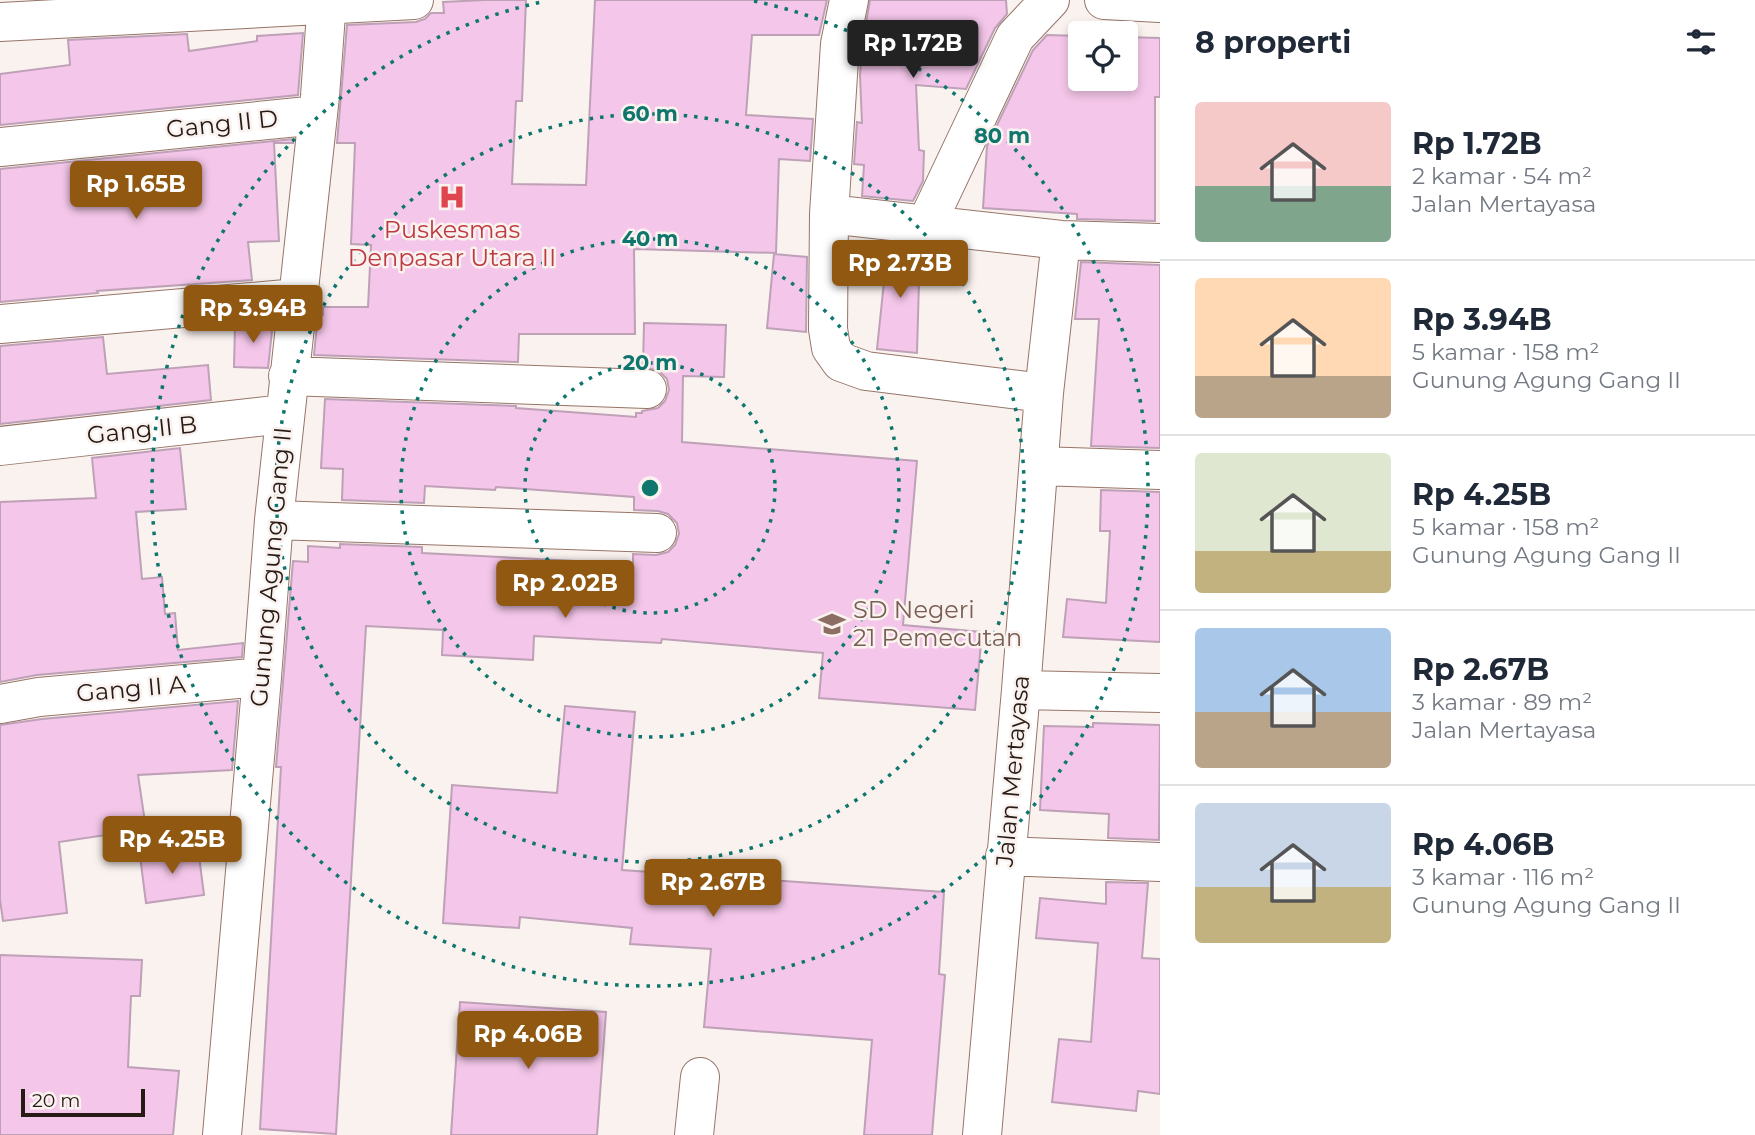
<!DOCTYPE html>
<html lang="id">
<head>
<meta charset="utf-8">
<style>
  :root { --surface:#fff; --page:#f2f2f3; --text:#1f2937; --muted:#747a83; --line:#e0e1e3; --accent:#905811 }
  body { margin:0; font-family:Montserrat,sans-serif; background:var(--page); color:var(--text); height:100vh; display:flex; flex-direction:column; font-size:26px; white-space:nowrap }
  * { box-sizing:border-box; margin:0 }
  p { font-size:23px; color:var(--muted) }
  .icon { flex:none; width:38px; height:38px; fill:none; stroke:currentColor; stroke-width:2; stroke-linecap:round; stroke-linejoin:round }
  .map { position:relative; flex:1; overflow:hidden }
  .panel { display:flex; flex-direction:column; background:var(--surface); width:595px }
  .panel>* { flex:none }
  .tools { position:absolute; left:1068px; top:21px; display:grid; gap:14px }
  .tools a { display:grid; place-items:center; width:70px; height:70px; border-radius:7px; background:var(--surface); box-shadow:0 4px 10px #0003; font-size:35px }
  .scale { position:absolute; left:21px; bottom:18px; width:124px; box-sizing:border-box; padding-left:7px; border:4px solid #281b15; border-top:0; font-size:19px; line-height:24px; white-space:nowrap; color:#281b15; -webkit-text-stroke:5px #faf2ef; paint-order:stroke }
  .price { position:absolute; translate:-50% -60px; padding:0 16px; border-radius:7px; background:var(--accent); color:#fff; font-size:23px; line-height:46px; filter:drop-shadow(0 2px 4px #0008) }
  .price::after { content:''; position:absolute; left:50%; top:42px; width:21px; height:16px; margin-left:-10px; background:inherit; clip-path:polygon(0 0,100% 0,50% 100%) }
  .price.selected { background:#222; color:#fff }
  ul { padding:0; list-style:none }
  li { display:flex; align-items:center; gap:21px; height:175px; padding:0 35px }
  li+li { border-top:2px solid var(--line) }
  li span { display:grid; place-items:center; flex:none; width:196px; height:140px; border-radius:7px; color:#555 }
  li>.icon { margin-inline-start:auto }
  span .icon { width:84px; height:84px; fill:#fffc; stroke-width:1 }
  li b { font-size:30px }
  h2 { display:flex; justify-content:space-between; align-items:center; height:84px; padding:0 35px; font-size:30px }
  main { display:flex; flex:1; min-height:0 }
  .map>svg:first-child { display:block }
</style>
</head>
<body>
<main>
<div class="map">
<svg width="1160" height="1135" viewBox="0 0 1160 1135">
  <rect width="100%" height="100%" fill="#faf2ef"/>
  <path fill="#f4c6e9" stroke="#bea0b7" stroke-width="2" d="M484 0H526L522 101H516L512 184 586 185 595 0H827L819 35H752L746 115 813 119 810 161 779 159 776 253 634 249 635 334H519L518 362 314 355 318 315H323V307H368L371 245 351 244 355 143H337L347 25 416 22 425 19 431 13H444L443 2Z
    M870 0H1006L1007 14 995 28 966 89 916 85 919 150 924 151 923 181 913 201 862 196 864 165 854 164 857 122 862 123 860 75 862 47Z
    M303 33 298 95 0 125V74L70 65 68 40 187 34 189 51 257 41V36Z
    M1047 35 1080 36V79H1125V37L1160 38V97H1155V221L1077 219V214L983 208 987 146 1033 50Z
    M293 139V143H274L279 241 248 242 252 280 97 291 98 293 0 302V169Z
    M888 243 920 246 917 353 877 349Z
    M774 254 807 257 806 332 767 328Z
    M1081 262 1160 265V448L1091 446 1099 319H1075Z
    M273 322 268 368 234 367 235 325Z
    M644 323 726 325 724 377 683 376 682 442 917 461 903 625 982 632 975 710 819 698 823 653 662 639 661 643 534 636 533 660 442 655 443 630 366 626 336 1134 260 1129 281 767H276L293 561 308 562V546L340 548V544L422 547V553L633 564V554L656 555 668 552 675 545 679 534 677 523 668 514 658 511 634 510V497L496 487 495 490 425 486 424 503 342 500 343 469 321 468 325 399 516 406V408L636 417V413H642V411L658 408 665 401 669 390 667 379 659 371 643 367Z
    M103 337 107 374 208 365 211 400 0 424V346Z
    M180 448 186 509 136 512 142 579 162 577 165 614 175 613 178 650 243 643 242 657 37 675 0 682V502L96 498 92 458Z
    M1101 490 1160 492V642L1063 637 1067 599 1106 603 1110 531H1100Z
    M238 701 232 770 138 775 146 829 59 842 67 913 3 921 0 900V725L42 719Z
    M565 706 635 712 622 870 944 892 939 974 945 975 932 1135H864L872 1040 704 1027 711 949 630 944 632 928 520 917 519 928 443 923 452 785 557 793Z
    M1093 723 1160 725 1159 840 1108 838 1109 814 1040 810 1044 726 1093 727Z
    M198 848 204 895 146 903 140 856Z
    M1106 882 1148 883 1142 958 1160 959V1094L1138 1091 1136 1111 1052 1102 1059 1039 1091 1042 1098 943 1036 938 1040 898 1106 904Z
    M0 955 142 960 140 996H131L128 1067 179 1071 173 1135H0Z
    M460 1002 606 1012 597 1135H451Z"/>
  <g fill="none" stroke-linecap="round" stroke-linejoin="round">
    <g stroke="#967568" stroke-width="40">
      <path id="minor" d="M849 0 840 44 829 214 828 329 831 348 841 362 866 371 1044 393
        M1104 0 1160 3
        M0 22 414 0
        M0 147 318 115
        M829 214 1061 240 1160 243
        M926 225 1015 37 1050 0
        M0 324 297 298
        M288 376 647 389
        M0 446 284 414
        M1039 466 1160 470
        M274 520 657 533
        M1021 690 1160 693
        M0 704 39 697 262 677
        M1005 856 1160 862
        M222 1135 262 677 274 520 320 96 327 0
        M694 1135 700 1077
        M982 1135 1021 690 1044 393 1061 240"/>
    </g>
    <use href="#minor" stroke="#fff" stroke-width="38"/>
  </g>
  <g fill="none" stroke="#0f766e" stroke-width="3.5" stroke-dasharray="3.5 7">
    <circle cx="650" cy="488" r="125"/>
    <circle cx="650" cy="488" r="249"/>
    <circle cx="650" cy="488" r="374"/>
    <path d="M754 1A498 498 0 1 1 546 1"/>
  </g>
  <defs>
    <g id="hospital-bare" transform="scale(2.1)"><path d="M-5-5h3v3.5h4V-5h3V5h-3V1.5h-4V5h-3Z" fill="#e0444e" stroke="#faf2ef" stroke-width="2.5" paint-order="stroke"/></g>
    <g id="school-bare" transform="scale(2.1)"><path d="M0-5L7-2L0 1L-7-2ZM-4 1L0 2.5L4 1V4Q0 6-4 4Z" fill="#8d6e63" stroke="#faf2ef" stroke-width="2.5" paint-order="stroke"/></g>
  </defs>
  <g fill-rule="evenodd">
    <use href="#hospital-bare" x="452" y="197"/>
    <use href="#school-bare" x="832" y="624"/>
  </g>
  <g text-anchor="middle" stroke-width="5" stroke-linejoin="round" paint-order="stroke">
    <g font-size="24" fill="#281b15" stroke="#faf2ef">
      <text transform="translate(222 124) rotate(-6)" y="8">Gang II D</text>
      <text transform="translate(142 430) rotate(-6)" y="8">Gang II B</text>
      <text transform="translate(271 567) rotate(-85)" y="8">Gunung Agung Gang II</text>
      <text transform="translate(131 689) rotate(-5)" y="8">Gang II A</text>
      <text transform="translate(1013 771) rotate(-85)" y="8">Jalan Mertayasa</text>
    </g>
    <g font-size="24" fill="#be3a42" stroke="#faf2ef">
      <text x="452" y="238">Puskesmas<tspan x="452" dy="28">Denpasar Utara II</tspan></text>
    </g>
    <g font-size="24" fill="#785e54" stroke="#faf2ef" text-anchor="start">
      <text x="853" y="618">SD Negeri<tspan x="853" dy="28">21 Pemecutan</tspan></text>
    </g>
  </g>
  <circle cx="650" cy="488" r="10" fill="#0f766e" stroke="#faf2ef" stroke-width="3.5"/>
  <g font-size="21" text-anchor="middle" font-weight="bold" fill="#0f766e" stroke="#faf2ef" stroke-width="5" stroke-linejoin="round" paint-order="stroke">
    <text x="650" y="121">60 m</text>
    <text x="1002" y="143">80 m</text>
    <text x="650" y="246">40 m</text>
    <text x="650" y="370">20 m</text>
  </g>
</svg>
<div class="tools">
<a><svg class="icon" aria-label="locate" viewBox="0 0 24 24"><circle cx="12" cy="12" r="6"/><path d="M12 2v4M12 18v4M2 12h4M18 12h4"/></svg></a>
</div>
<div class="scale">20 m</div>
<b class="price selected" style="left:913px;top:80px">Rp 1.72B</b>
<b class="price" style="left:136px;top:221px">Rp 1.65B</b>
<b class="price" style="left:900px;top:300px">Rp 2.73B</b>
<b class="price" style="left:253px;top:345px">Rp 3.94B</b>
<b class="price" style="left:565px;top:620px">Rp 2.02B</b>
<b class="price" style="left:172px;top:876px">Rp 4.25B</b>
<b class="price" style="left:713px;top:919px">Rp 2.67B</b>
<b class="price" style="left:528px;top:1071px">Rp 4.06B</b>
</div>
<section class="panel">
<h2>8 properti<svg class="icon" aria-label="filters" viewBox="0 0 24 24"><path d="M4 7h16M4 17h16"/><circle cx="9" cy="7" r="2"/><circle cx="15" cy="17" r="2"/></svg></h2>
<ul>
<li><span style="background:linear-gradient(#f6c9c9 60%,#7fa58c 0)"><svg class="icon" aria-label="home" viewBox="0 0 24 24"><path d="M3 11l9-7 9 7M6 9v11h12V9"/></svg></span><div><b>Rp 1.72B</b><p>2 kamar · 54 m²</p><p>Jalan Mertayasa</p></div></li>
<li><span style="background:linear-gradient(#ffd9b3 70%,#b9a48a 0)"><svg class="icon" aria-label="home" viewBox="0 0 24 24"><path d="M3 11l9-7 9 7M6 9v11h12V9"/></svg></span><div><b>Rp 3.94B</b><p>5 kamar · 158 m²</p><p>Gunung Agung Gang II</p></div></li>
<li><span style="background:linear-gradient(#dfe7d0 70%,#c2b280 0)"><svg class="icon" aria-label="home" viewBox="0 0 24 24"><path d="M3 11l9-7 9 7M6 9v11h12V9"/></svg></span><div><b>Rp 4.25B</b><p>5 kamar · 158 m²</p><p>Gunung Agung Gang II</p></div></li>
<li><span style="background:linear-gradient(#a9c7e8 60%,#b9a48a 0)"><svg class="icon" aria-label="home" viewBox="0 0 24 24"><path d="M3 11l9-7 9 7M6 9v11h12V9"/></svg></span><div><b>Rp 2.67B</b><p>3 kamar · 89 m²</p><p>Jalan Mertayasa</p></div></li>
<li><span style="background:linear-gradient(#c9d6e8 60%,#c2b280 0)"><svg class="icon" aria-label="home" viewBox="0 0 24 24"><path d="M3 11l9-7 9 7M6 9v11h12V9"/></svg></span><div><b>Rp 4.06B</b><p>3 kamar · 116 m²</p><p>Gunung Agung Gang II</p></div></li>
</ul>
</section>
</main>
</body>
</html>
